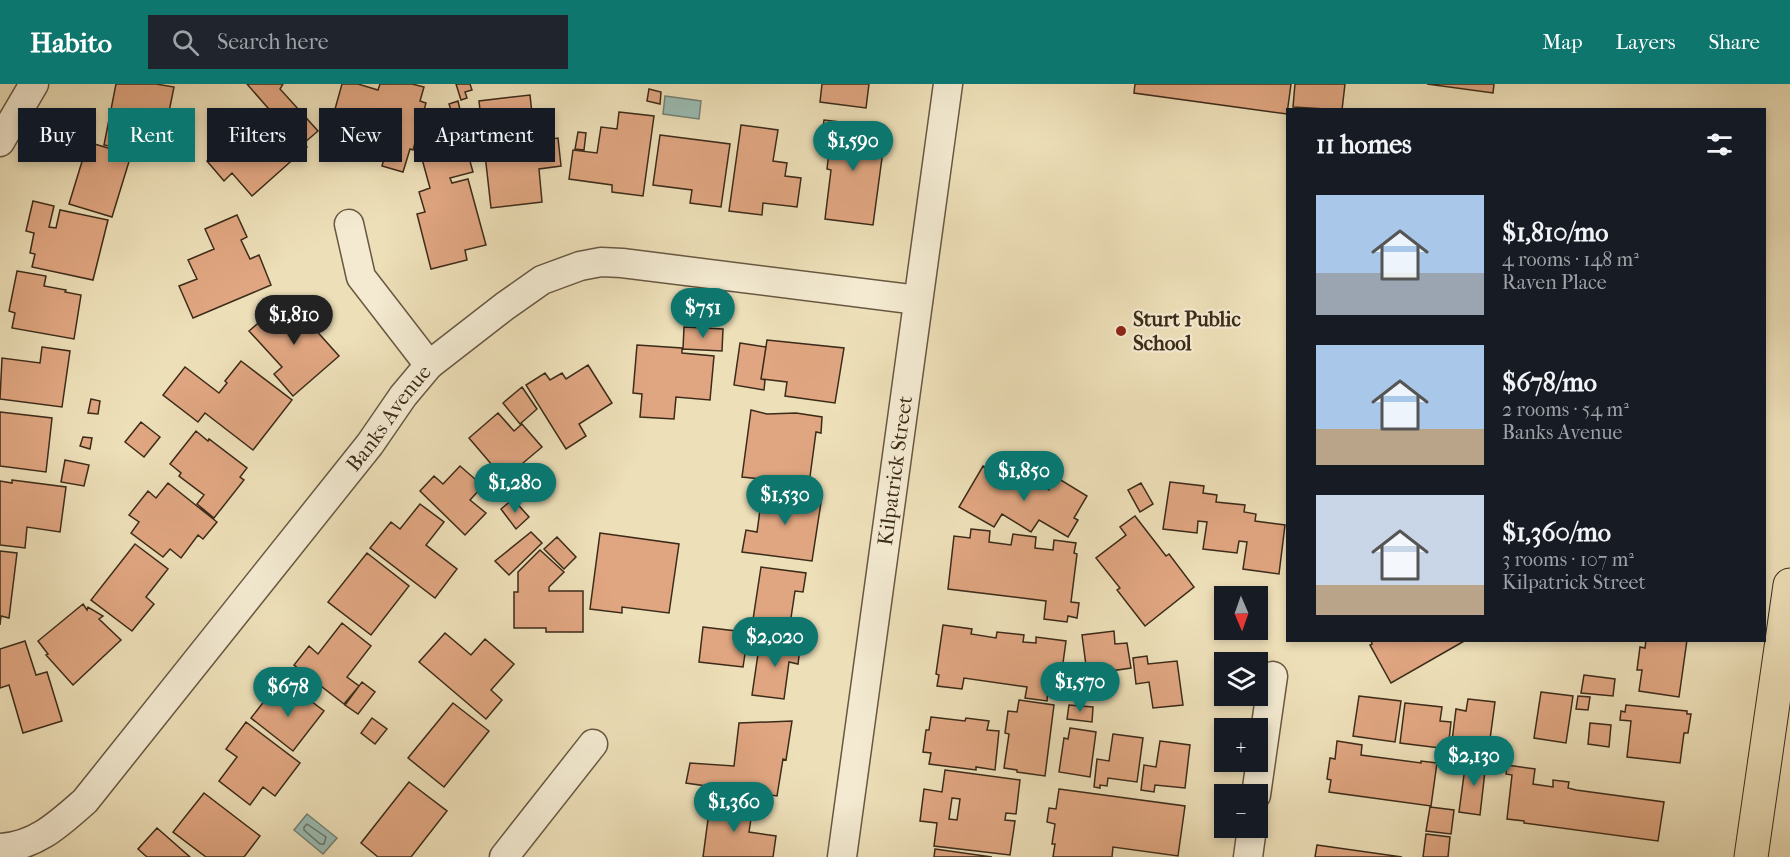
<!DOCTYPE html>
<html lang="en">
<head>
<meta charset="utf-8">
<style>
  :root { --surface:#171b24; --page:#20242c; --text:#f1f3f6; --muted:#9ea1a6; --accent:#0f766e }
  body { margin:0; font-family:"IM FELL French Canon",serif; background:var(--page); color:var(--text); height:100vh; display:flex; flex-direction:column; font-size:22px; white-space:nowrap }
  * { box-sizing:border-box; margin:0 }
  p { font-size:20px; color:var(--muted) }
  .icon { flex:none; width:33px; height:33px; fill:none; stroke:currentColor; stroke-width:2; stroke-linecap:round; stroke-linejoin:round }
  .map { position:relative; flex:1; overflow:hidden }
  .sheet { position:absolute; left:1286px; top:24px; width:480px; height:534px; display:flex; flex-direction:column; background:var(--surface); border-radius:0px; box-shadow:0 3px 9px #0003 }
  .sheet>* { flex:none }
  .hud { position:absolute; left:18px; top:24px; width:570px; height:54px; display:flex; gap:12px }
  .needle { width:39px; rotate:178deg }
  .buttons { position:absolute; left:1214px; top:502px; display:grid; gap:12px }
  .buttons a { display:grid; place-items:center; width:54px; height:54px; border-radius:0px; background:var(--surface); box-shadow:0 3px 9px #0003; font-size:30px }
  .price { position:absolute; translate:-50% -51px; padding:0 14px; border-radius:21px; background:var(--accent); color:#fff; font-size:20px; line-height:39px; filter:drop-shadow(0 2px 3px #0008) }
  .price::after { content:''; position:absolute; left:50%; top:36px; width:18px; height:14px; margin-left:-9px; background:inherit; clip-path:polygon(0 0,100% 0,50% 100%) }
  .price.on { background:#222; color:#fff }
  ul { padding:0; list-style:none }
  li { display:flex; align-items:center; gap:18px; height:150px; padding:0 30px }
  li span { display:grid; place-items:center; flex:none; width:168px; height:120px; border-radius:0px; color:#555 }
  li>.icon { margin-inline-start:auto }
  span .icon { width:72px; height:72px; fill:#fffc; stroke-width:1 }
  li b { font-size:26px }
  h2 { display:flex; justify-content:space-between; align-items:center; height:72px; padding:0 30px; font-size:26px }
  .chip { padding:0 21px; border-radius:0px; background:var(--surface); box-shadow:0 3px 9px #0003; font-size:21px; line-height:54px }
  .chip.on { background:var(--accent); color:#fff }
  header { display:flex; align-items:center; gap:36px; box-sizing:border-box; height:84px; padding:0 30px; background:var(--accent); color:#fff }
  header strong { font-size:28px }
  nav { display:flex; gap:33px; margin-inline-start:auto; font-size:21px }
  .search { width:420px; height:54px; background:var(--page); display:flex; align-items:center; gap:15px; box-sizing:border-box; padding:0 21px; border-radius:0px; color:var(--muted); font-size:22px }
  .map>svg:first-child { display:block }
</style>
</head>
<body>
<header>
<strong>Habito</strong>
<div class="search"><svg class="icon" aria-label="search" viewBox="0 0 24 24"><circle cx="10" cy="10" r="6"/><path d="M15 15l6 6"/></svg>Search here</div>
<nav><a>Map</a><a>Layers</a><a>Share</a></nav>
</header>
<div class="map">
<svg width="1790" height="773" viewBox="0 0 1790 773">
  <rect width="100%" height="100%" fill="#eddfb8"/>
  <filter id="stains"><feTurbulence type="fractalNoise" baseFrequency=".00333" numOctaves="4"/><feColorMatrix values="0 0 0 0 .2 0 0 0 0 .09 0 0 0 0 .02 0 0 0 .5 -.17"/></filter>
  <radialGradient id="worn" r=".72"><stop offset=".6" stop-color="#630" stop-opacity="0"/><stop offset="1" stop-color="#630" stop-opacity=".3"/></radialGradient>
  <path fill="#9abcb3" stroke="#748275" stroke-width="1.5" d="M665 12 701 17 699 35 663 30Z
    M307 730 337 754 323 770 294 746Z"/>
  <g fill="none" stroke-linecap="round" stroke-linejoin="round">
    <path stroke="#6b7466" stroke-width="1.5" d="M307 740 326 753 324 760H320L304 746V743Z"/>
  </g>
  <path fill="#e0a681" stroke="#3c2b19" stroke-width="1.5" fill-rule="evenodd" d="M116 0H156L174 3 160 72 104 61Z
    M247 0H283L280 5 318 47 304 59 307 63 252 112 232 89 224 97 207 77 268 24Z
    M342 0H358L378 6 380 0H412L424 3 420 17 426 19 413 66 410 65 403 88 382 82 388 59 330 43Z
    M456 0H470L472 6 465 8 467 14 461 16Z
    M822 0H869L866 24 820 18Z
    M1135 0H1291L1287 30 1134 9Z
    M1295 0H1345L1342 26 1293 23Z
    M1427 0H1494L1493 9Z
    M649 5 661 8 660 20 647 17Z
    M530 11 535 57 558 54 561 82 539 85 542 118 491 124 479 17Z
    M458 17 461 30 453 32 449 20Z
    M619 28 654 32 643 112 612 108V101L569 95 573 66 597 69 601 43 617 45Z
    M824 36 873 42 871 57 884 59 873 141 825 135 831 86 827 85 831 51 822 50Z
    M741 41 778 46 773 77 787 79 785 92 801 94 797 123 763 119 762 131 729 127Z
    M578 48 586 49 584 66 575 65Z
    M660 51 730 60 721 123 690 119 692 106 653 101Z
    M88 58 131 71 112 133 69 120Z
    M466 63 473 88 450 94 452 99 468 95 486 161 465 166 467 176 431 185 417 130 425 128 419 108 430 104 422 75Z
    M33 117 54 122 49 143 56 144 60 126 108 136 93 196 32 183 35 170 30 169 34 149 26 147Z
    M237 131 247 153 241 156 250 175 259 171 271 201 193 234 179 202 197 195 188 176 214 165 205 145Z
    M17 187 46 192 44 202 66 206 65 208 81 211 74 255 12 244 15 229 9 227Z
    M287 214 339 272 293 312 274 290 282 283 249 247Z
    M684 243 723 245 722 267 683 265Z
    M767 256 844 264 835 319 785 312 787 298 761 295Z
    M740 259 766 263 761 295 765 296 764 306 734 301Z
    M637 261 682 264V269L714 272 710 316 676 313 674 335 640 333 642 310 633 309Z
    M42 263 70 267 62 323 0 315 2 274 40 279Z
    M241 277 292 316 253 366 205 329 198 338 163 311 185 283 219 309 227 299 225 297Z
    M588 281 612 319 579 340 586 352 566 365 526 301 545 289 550 296 562 289 566 295Z
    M522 303 537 325 520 340 503 319Z
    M91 315 100 317 98 330 88 329Z
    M751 326 767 330 796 329 822 333 821 349 816 348 809 400 742 393Z
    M0 328 52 334 46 388 0 382Z
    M498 329 514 347 522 340 542 363 504 395 469 354Z
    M141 338 160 353 144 373 125 358Z
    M196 347 208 357 209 355 247 384 240 393 244 396 214 434 197 420 204 411 179 392 181 389 170 380Z
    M83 353 92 354 90 365 80 362Z
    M65 376 89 381 84 402 61 398Z
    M460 382 483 402 470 416 486 429 465 451 420 407 434 392 443 400Z
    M983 382 1013 401 1020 388 1049 406 1056 393 1087 412 1074 434 1078 436 1068 453 1039 436 1031 448 1002 430 994 443 959 423Z
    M12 396 66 403 60 448 27 443 25 464 0 461V397L12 399Z
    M1170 398 1204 402 1203 409 1217 411 1216 418 1245 421 1244 428 1256 430 1255 437 1285 441 1279 490 1243 485 1247 458 1239 457 1237 469 1203 465 1207 438 1198 437 1197 449 1163 445Z
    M168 399 217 438 203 455 198 451 181 474 170 465 163 473 131 449 139 438 129 431 148 407 156 414Z
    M1141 399 1153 420 1140 428 1128 406Z
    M763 404 822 412 812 477 742 468 746 446 757 448Z
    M513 415 529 433 516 445 501 425Z
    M420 420 444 438 426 461 457 485 435 514 370 464 391 438 400 445Z
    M1135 432 1166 472 1169 470 1194 503 1145 542 1117 506 1120 504 1096 474 1126 451 1120 443Z
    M971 445 990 447 989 458 1011 461 1013 450 1036 453 1035 464 1053 466 1054 456 1076 459 1074 469 1077 470 1071 518 1079 519 1077 534 1068 532 1067 538 1044 535 1046 517 948 505 954 452 970 454Z
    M531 448 542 459 509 491 495 477Z
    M600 449 679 460 669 529 622 523V529L590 525Z
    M557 453 576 473 564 485 544 465Z
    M135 460 168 485 146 513 154 520 132 547 91 516Z
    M540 466 564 488 549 503V507H583V548H546V544H514V508H518V488Z
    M0 467 17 469 9 534 1 532 0 541Z
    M367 469 409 502 371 551 328 518Z
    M761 483 806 489 803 508 795 507 789 547 752 542Z
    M83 520 87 526 88 523 103 532 99 535 121 556 73 601 46 571 48 570 38 557Z
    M342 539 371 562 347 593 359 602 344 620 294 581 309 562 318 570Z
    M943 541 972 545 971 550 996 554 997 548 1024 551 1023 558 1036 559V553L1066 557 1059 608 1048 606 1047 617 1025 614 1027 603 964 594 962 605 937 602 939 591 936 590Z
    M703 543 753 549 750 570H745L743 583 699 578Z
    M1114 547 1115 560 1127 559 1131 584 1104 588 1105 595 1088 597 1082 551Z
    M445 549 471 571 485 555 514 580 491 606 502 616 486 635 419 578Z
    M777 552 801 556 798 580 789 578 784 615 752 611 759 563 775 565Z
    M1466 556 1391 599 1370 561 1372 560 1371 556Z
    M1646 556H1687L1679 613 1639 607 1642 586H1637L1640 563 1645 564Z
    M25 557 36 591 47 588 62 637 23 649 9 601 0 604V565Z
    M1147 572 1148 580 1177 577 1183 621 1153 624 1149 598 1136 600 1133 574Z
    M1584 591 1615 595 1613 612 1581 609Z
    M362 598 375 608 358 630 345 621Z
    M273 606 290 619 299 608 324 627 293 667 251 634Z
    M1541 608 1573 612 1566 659 1534 654Z
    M1359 612 1401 617 1395 658 1353 652Z
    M1578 612 1590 613 1588 626 1576 625Z
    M1468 615 1495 618 1488 670 1451 665 1456 625 1466 627Z
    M1019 616 1054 621 1045 692 1017 688V686L1004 684 1009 650 1005 649 1008 627 1017 628Z
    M453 619 489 647 444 703 408 674Z
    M1405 619 1442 623 1440 637 1451 638 1448 665 1400 659Z
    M1069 621 1093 623 1092 638 1067 635Z
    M1626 621 1687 627V630H1691L1688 649H1684L1680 679 1627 673 1631 637 1620 636 1621 627 1625 628Z
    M931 633 965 637 966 634 989 637 987 646 999 647 995 686 976 683V686L929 680 931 669 923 668 926 646H929Z
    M372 634 387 645 375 660 361 649Z
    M792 637 786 676 783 675 777 712 686 699 690 679 734 682 739 639Z
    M246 638 300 679 275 712 263 703 250 721 219 697 237 673 226 665Z
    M1590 639 1611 641 1609 663 1588 660Z
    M1070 644 1096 648 1090 693 1059 688 1064 654 1068 655Z
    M1113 650 1143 654 1137 698 1108 694 1107 702 1100 701V704L1094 703 1097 675 1109 677Z
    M1160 657 1190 661 1185 704 1155 701 1154 708 1141 706 1144 681 1156 683Z
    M1337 657 1362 661 1361 671 1421 679V677L1437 679 1431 722 1329 708 1331 696 1327 695 1330 674 1335 675Z
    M1466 676 1494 680 1493 688 1485 687 1480 731 1459 728Z
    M1507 681 1535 685 1533 700 1553 703V696L1569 698 1568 704 1576 706 1664 718 1658 757 1524 739V737L1507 735 1512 691 1506 690Z
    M945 686 1020 696 1016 730 1006 729 1005 736 1015 737 1010 771 934 762 937 739 920 737 924 705 942 708ZM952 714 960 715 957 736 949 735Z
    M409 698 447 727 411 773H378L361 759Z
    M1059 705 1185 722 1178 772 1113 763 1112 773H1053L1055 760H1052L1055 740 1047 738 1049 724 1056 725Z
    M204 709 260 752 244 773H206L173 748Z
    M711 713 745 718 743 734 751 735 749 748 776 752 773 773H703Z
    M1430 723 1454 726 1451 750 1426 747Z
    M157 744 190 773H147L138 765Z
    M1426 750 1450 753 1448 773H1423Z
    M1317 761 1402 773H1315Z
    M935 765 992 773H934Z"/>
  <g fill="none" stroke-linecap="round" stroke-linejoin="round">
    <g stroke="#685841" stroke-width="31">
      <g id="minor">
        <path d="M0 58 34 0"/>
        <path d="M349 140 361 193 429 281"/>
        <path d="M1256 711 1273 592"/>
        <path id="s1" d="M0 764C36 762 59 740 85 717L370 360 403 312 429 281 505 222 542 196 580 182 601 178 622 179 918 216"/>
        <path d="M504 773 593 660"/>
        <path id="s2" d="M842 773 948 0"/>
        <path d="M1248 773 1252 744"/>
      </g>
    </g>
    <g stroke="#3c2b19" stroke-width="35">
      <path id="major" d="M1751 773 1790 501"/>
    </g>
    <use href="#minor" stroke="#f3ead1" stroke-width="28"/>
    <use href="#major" stroke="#eddfb8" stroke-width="33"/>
  </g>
  <circle fill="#8f2418" stroke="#f3ead1" stroke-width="2" cx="1121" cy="247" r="6"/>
  <g text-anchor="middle" stroke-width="4.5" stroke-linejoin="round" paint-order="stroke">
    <g font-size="21" font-weight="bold" fill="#3c2b19" stroke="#f3ead1" text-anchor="start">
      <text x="1133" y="242">Sturt Public<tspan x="1133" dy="24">School</tspan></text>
    </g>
    <g font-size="21" fill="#3c2b19" stroke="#f3ead1">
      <text dy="7" stroke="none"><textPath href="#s1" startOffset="588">Banks Avenue</textPath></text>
      <text dy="7" stroke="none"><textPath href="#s2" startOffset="390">Kilpatrick Street</textPath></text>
    </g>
  </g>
  <rect width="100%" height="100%" filter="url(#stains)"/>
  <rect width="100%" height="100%" fill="url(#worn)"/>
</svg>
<div class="buttons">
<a><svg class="needle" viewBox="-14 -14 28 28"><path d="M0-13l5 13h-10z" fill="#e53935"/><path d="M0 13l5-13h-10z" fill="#9ea1a6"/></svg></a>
<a><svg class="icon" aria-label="layers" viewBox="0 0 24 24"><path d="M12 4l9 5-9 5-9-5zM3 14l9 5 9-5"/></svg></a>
<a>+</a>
<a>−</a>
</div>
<b class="price" style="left:853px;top:88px">$1,590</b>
<b class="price" style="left:703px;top:255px">$751</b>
<b class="price on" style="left:294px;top:262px">$1,810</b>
<b class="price" style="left:1024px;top:418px">$1,850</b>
<b class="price" style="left:515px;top:430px">$1,280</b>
<b class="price" style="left:785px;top:442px">$1,530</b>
<b class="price" style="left:775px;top:584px">$2,020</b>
<b class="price" style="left:1080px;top:629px">$1,570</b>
<b class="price" style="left:288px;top:634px">$678</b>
<b class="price" style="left:1474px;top:703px">$2,130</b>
<b class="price" style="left:734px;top:749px">$1,360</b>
<div class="hud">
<a class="chip">Buy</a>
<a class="chip on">Rent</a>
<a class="chip">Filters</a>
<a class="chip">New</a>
<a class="chip">Apartment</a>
</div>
<section class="sheet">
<h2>11 homes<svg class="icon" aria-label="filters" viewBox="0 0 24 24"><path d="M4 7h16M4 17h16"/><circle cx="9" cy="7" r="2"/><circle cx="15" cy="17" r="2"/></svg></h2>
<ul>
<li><span style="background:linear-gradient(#a9c7e8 65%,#9aa5b1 0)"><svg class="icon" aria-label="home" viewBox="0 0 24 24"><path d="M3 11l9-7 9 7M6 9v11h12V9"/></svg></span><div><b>$1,810/mo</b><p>4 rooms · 148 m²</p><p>Raven Place</p></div></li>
<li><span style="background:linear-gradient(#a9c7e8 70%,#b9a48a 0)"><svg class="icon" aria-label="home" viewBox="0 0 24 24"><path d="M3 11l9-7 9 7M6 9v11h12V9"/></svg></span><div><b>$678/mo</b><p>2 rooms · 54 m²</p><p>Banks Avenue</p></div></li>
<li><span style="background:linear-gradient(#c9d6e8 75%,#b9a48a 0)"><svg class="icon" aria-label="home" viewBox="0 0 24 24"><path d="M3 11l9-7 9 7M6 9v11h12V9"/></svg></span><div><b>$1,360/mo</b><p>3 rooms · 107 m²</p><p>Kilpatrick Street</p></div></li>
</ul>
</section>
</div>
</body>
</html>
